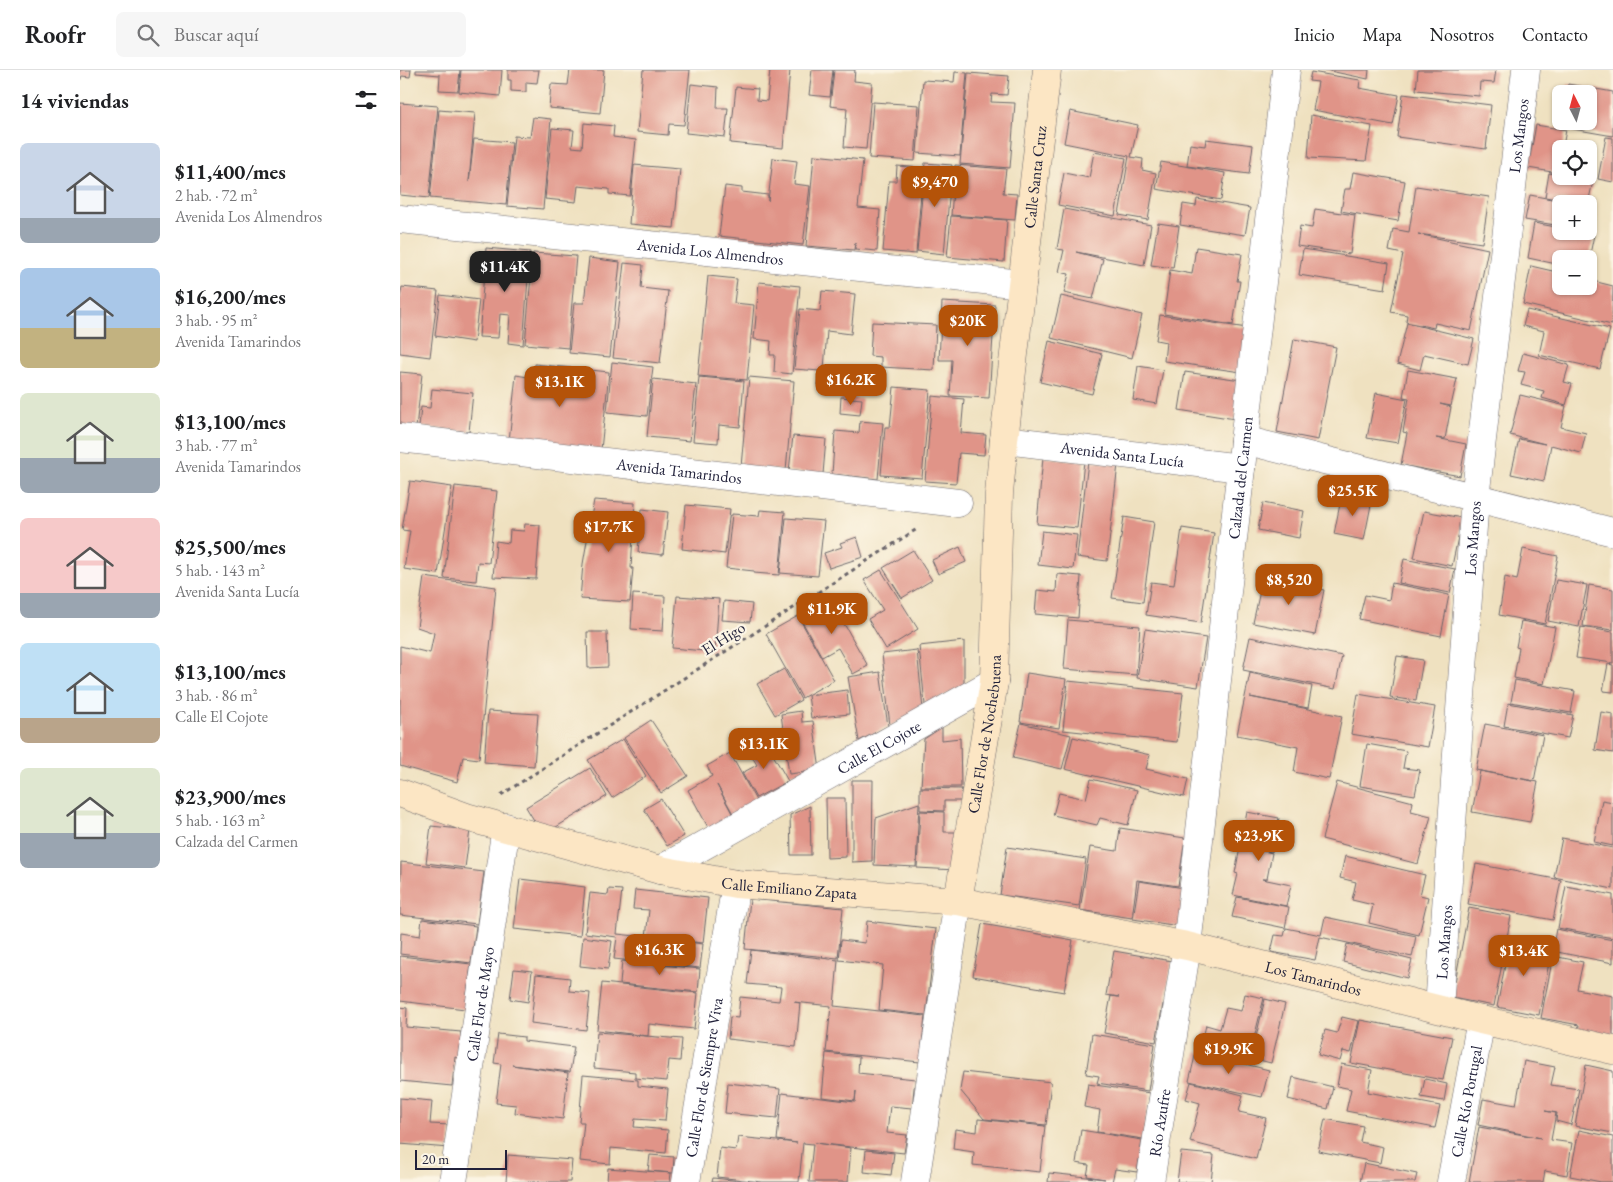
<!DOCTYPE html>
<html lang="es">
<head>
<meta charset="utf-8">
<style>
  :root { --surface:#fff; --page:#f6f6f6; --text:#202124; --muted:#757577; --line:#e0e0e0; --accent:#b45309 }
  body { margin:0; font-family:"EB Garamond",serif; background:var(--page); color:var(--text); height:100vh; display:flex; flex-direction:column; font-size:19px; white-space:nowrap }
  * { box-sizing:border-box; margin:0 }
  p { font-size:16px; color:var(--muted) }
  .icon { flex:none; width:28px; height:28px; fill:none; stroke:currentColor; stroke-width:2; stroke-linecap:round; stroke-linejoin:round }
  .map { position:relative; flex:1; overflow:hidden }
  .panel { display:flex; flex-direction:column; background:var(--surface); width:400px }
  .panel>* { flex:none }
  .needle { width:32px; rotate:354deg }
  .fabs { position:absolute; left:1152px; top:15px; display:grid; gap:10px }
  .fabs a { display:grid; place-items:center; width:45px; height:45px; border-radius:8px; background:var(--surface); box-shadow:0 1px 4px #0004; font-size:25px }
  .scale { position:absolute; left:15px; bottom:12px; width:92px; box-sizing:border-box; padding-left:5px; border:2px solid #22223b; border-top:0; font-size:14px; line-height:18px; white-space:nowrap; color:#22223b; -webkit-text-stroke:4px #fcf5e5; paint-order:stroke }
  .price { position:absolute; translate:-50% -42px; padding:0 11px; border-radius:10px; background:var(--accent); color:#fff; font-size:16px; line-height:32px; filter:drop-shadow(0 1px 2px #0008) }
  .price::after { content:''; position:absolute; left:50%; top:30px; width:15px; height:11px; margin-left:-8px; background:inherit; clip-path:polygon(0 0,100% 0,50% 100%) }
  .price.active { background:#222; color:#fff }
  ul { padding:0; list-style:none }
  li { display:flex; align-items:center; gap:15px; height:125px; padding:0 20px }
  li span { display:grid; place-items:center; flex:none; width:140px; height:100px; border-radius:8px; color:#555 }
  li>.icon { margin-inline-start:auto }
  span .icon { width:60px; height:60px; fill:#fffc; stroke-width:1 }
  li b { font-size:21px }
  h2 { display:flex; justify-content:space-between; align-items:center; height:60px; padding:0 20px; font-size:21px }
  header { display:flex; align-items:center; gap:30px; box-sizing:border-box; height:70px; padding:0 25px; background:var(--surface); border-bottom:1px solid var(--line) }
  header strong { font-size:24px }
  nav { display:flex; gap:28px; margin-inline-start:auto; font-size:18px }
  .search { width:350px; height:45px; background:var(--page); display:flex; align-items:center; gap:12px; box-sizing:border-box; padding:0 18px; border-radius:8px; color:var(--muted); font-size:19px }
  main { display:flex; flex:1; min-height:0 }
  .map>svg:first-child { display:block }
</style>
</head>
<body>
<header>
<strong>Roofr</strong>
<div class="search"><svg class="icon" aria-label="search" viewBox="0 0 24 24"><circle cx="10" cy="10" r="6"/><path d="M15 15l6 6"/></svg>Buscar aquí</div>
<nav><a>Inicio</a><a>Mapa</a><a>Nosotros</a><a>Contacto</a></nav>
</header>
<main>
<section class="panel">
<h2>14 viviendas<svg class="icon" aria-label="filters" viewBox="0 0 24 24"><path d="M4 7h16M4 17h16"/><circle cx="9" cy="7" r="2"/><circle cx="15" cy="17" r="2"/></svg></h2>
<ul>
<li><span style="background:linear-gradient(#c9d6e8 75%,#9aa5b1 0)"><svg class="icon" aria-label="home" viewBox="0 0 24 24"><path d="M3 11l9-7 9 7M6 9v11h12V9"/></svg></span><div><b>$11,400/mes</b><p>2 hab. · 72 m²</p><p>Avenida Los Almendros</p></div></li>
<li><span style="background:linear-gradient(#a9c7e8 60%,#c2b280 0)"><svg class="icon" aria-label="home" viewBox="0 0 24 24"><path d="M3 11l9-7 9 7M6 9v11h12V9"/></svg></span><div><b>$16,200/mes</b><p>3 hab. · 95 m²</p><p>Avenida Tamarindos</p></div></li>
<li><span style="background:linear-gradient(#dfe7d0 65%,#9aa5b1 0)"><svg class="icon" aria-label="home" viewBox="0 0 24 24"><path d="M3 11l9-7 9 7M6 9v11h12V9"/></svg></span><div><b>$13,100/mes</b><p>3 hab. · 77 m²</p><p>Avenida Tamarindos</p></div></li>
<li><span style="background:linear-gradient(#f6c9c9 75%,#9aa5b1 0)"><svg class="icon" aria-label="home" viewBox="0 0 24 24"><path d="M3 11l9-7 9 7M6 9v11h12V9"/></svg></span><div><b>$25,500/mes</b><p>5 hab. · 143 m²</p><p>Avenida Santa Lucía</p></div></li>
<li><span style="background:linear-gradient(#bfe0f5 75%,#b9a48a 0)"><svg class="icon" aria-label="home" viewBox="0 0 24 24"><path d="M3 11l9-7 9 7M6 9v11h12V9"/></svg></span><div><b>$13,100/mes</b><p>3 hab. · 86 m²</p><p>Calle El Cojote</p></div></li>
<li><span style="background:linear-gradient(#dfe7d0 65%,#9aa5b1 0)"><svg class="icon" aria-label="home" viewBox="0 0 24 24"><path d="M3 11l9-7 9 7M6 9v11h12V9"/></svg></span><div><b>$23,900/mes</b><p>5 hab. · 163 m²</p><p>Calzada del Carmen</p></div></li>
</ul>
</section>
<div class="map">
<svg width="1213" height="1112" viewBox="0 0 1213 1112">
  <rect width="100%" height="100%" fill="#fcf5e5"/>
  <filter id="ink" filterUnits="userSpaceOnUse"><feTurbulence type="fractalNoise" baseFrequency=".02" numOctaves="2"/><feDisplacementMap in="SourceGraphic" scale="10" xChannelSelector="R" yChannelSelector="G"/><feConvolveMatrix kernelMatrix="1 2 1 2 8 2 1 2 1" color-interpolation-filters="sRGB"/></filter>
  <filter id="wash" filterUnits="userSpaceOnUse"><feTurbulence type="fractalNoise" baseFrequency=".0096" numOctaves="4" result="noise"/><feDisplacementMap in="SourceGraphic" scale="20" xChannelSelector="R" yChannelSelector="G"/><feGaussianBlur stdDeviation="1.12" result="paint"/><feColorMatrix in="noise" values="0 0 0 0 0 0 0 0 0 0 0 0 0 0 0 0 0 1.4 0 .05"/><feComposite in="paint" operator="in"/></filter>
  <g filter="url(#wash)">
    <rect width="100%" height="100%" fill="#efe1c0"/>
    <g id="blocks">
      <path fill="#e09488" d="M0 0H11L10 7 2 6 0 12Z
        M16 0H60L58 21 39 20 40 5 16 3Z
        M61 0H102L100 26 59 22Z
        M108 0H139L137 13 126 12V22L111 21V10H108Z
        M170 0H204L200 43 149 38 151 14 168 15Z
        M243 0H290L284 55 269 54 268 65 237 62Z
        M370 0H390L383 78 330 73 336 17 358 19 357 30 367 31Z
        M412 0H433L430 27 409 25Z
        M434 0H455L454 11 472 13 466 79 444 77 447 38 430 36Z
        M925 0H969L968 9Z
        M1018 0H1096L1094 13 1080 12 1079 26 1016 20Z
        M555 2 567 3 560 86 517 83 523 10 554 12Z
        M911 2 960 10 959 18 999 25 993 55 913 40 918 12 909 11Z
        M568 3 609 6 607 25 592 24 591 32 615 33 610 98 560 94Z
        M291 14 318 17 317 38H328L325 67 286 63Z
        M1168 14 1213 22V66L1161 57 1162 51H1189V24H1166Z
        M1003 24 1091 35 1086 79 997 67Z
        M473 32 519 35 515 91 469 88Z
        M0 33 38 36 29 128 0 125Z
        M39 40 75 43 69 112 74 69 112 72 106 135 30 128Z
        M670 41 738 55 731 87 743 89 742 100 756 103 748 150 719 145 729 86 664 73Z
        M911 45 972 56 966 91 908 88Z
        M133 47 151 49 143 139 107 136 114 66 130 67Z
        M184 53 214 56 213 67 236 70 230 126 209 124V119L178 116 176 132 145 129 152 58 174 60 172 77 182 78Z
        M1136 55 1166 60 1158 103 1128 98Z
        M1206 67 1213 68V112L1198 109Z
        M806 69 853 75 849 104 787 96 790 74 805 76Z
        M694 82 726 88 715 146 658 135 664 103 689 108Z
        M414 85 463 90 458 138 480 140 477 181 455 179V173L454 180 406 176Z
        M373 88 397 91 394 114 410 116 403 175 319 166 325 116 342 118V122L368 125V131Z
        M761 92 825 103 821 130 756 119Z
        M525 93 552 95 544 184 517 181Z
        M234 95 280 99 274 158 229 154Z
        M555 95 606 99 603 123 617 124 615 150 551 145Z
        M497 96 523 98 516 184 483 181 489 111H496Z
        M953 102 1005 111 998 151 941 141 945 119H950Z
        M1149 103 1193 111 1188 134 1145 127Z
        M1016 116 1089 127 1082 173 1018 164 1088 179 1071 261 1035 253 1034 258 1006 252 1007 245 991 242 1003 184 989 181 993 159 1009 162Z
        M1130 125 1173 133 1161 134V156L1125 150Z
        M797 129 850 138 845 165 780 155 783 134 796 136Z
        M664 139 751 155 744 195 676 182 703 189 693 229 664 223 669 204 659 202 664 180 657 179Z
        M915 139 955 145 950 184 897 176 900 156 912 158Z
        M551 146 607 150 604 192 547 187Z
        M758 153 779 156 773 198 751 195Z
        M1134 153 1161 158V161H1177L1194 165 1189 189H1161V195L1128 188Z
        M796 177 842 184 837 211H840L833 255 764 244 770 200 792 204Z
        M86 178 130 182 123 275 108 273 110 245 100 244 98 268 79 267Z
        M903 179 989 193 985 219 899 205Z
        M133 183 176 186 168 278 125 274Z
        M189 188 220 192 210 287 169 283 174 233H184Z
        M224 193 243 195 241 218 268 221 260 293 213 288Z
        M1131 196 1161 203V216H1189V210L1213 216 1212 255 1123 234Z
        M308 206 337 209 334 233 354 235 347 310 298 306Z
        M359 212 400 216 392 304 374 302 375 285H370L371 271 354 269Z
        M2 217 38 221 30 287 0 283V228Z
        M422 221 455 224 451 264 427 261 424 299 446 301 445 317 418 315 420 301 394 299 400 239 420 241Z
        M40 225 79 230 74 272 35 266Z
        M661 226 742 245 732 288 651 268Z
        M542 232 595 235 589 328 550 326 552 290H539Z
        M1127 240 1210 259 1200 299 1139 285 1144 261 1123 256Z
        M760 245 847 258 841 302 764 291 766 272 756 270Z
        M472 252 536 255 534 300 481 297V287L470 286Z
        M1007 253 1074 269 1068 294 1024 284 1020 300 997 294Z
        M894 269 936 277 918 370 877 362Z
        M649 271 702 284 692 324 640 312Z
        M1123 283 1169 295 1164 312 1172 314 1166 335 1142 328 1144 321 1121 315 1125 302 1118 301Z
        M212 292 253 297 247 346 207 342Z
        M135 294 209 302 201 380 109 371 116 305 134 308Z
        M738 296 763 300 757 334 733 330Z
        M1008 300 1057 309 1051 336 1040 334 1051 337 1045 369 1036 368 1066 374 1060 406 1001 395 1007 363 1003 362 1009 328 1003 327Z
        M0 302 22 304 16 358 0 356Z
        M785 302 841 310 835 349 779 340Z
        M299 307 344 311 340 357 319 355 318 373 293 371Z
        M349 307 394 311 386 401 341 397Z
        M253 309 296 314 290 371 247 367Z
        M494 317 530 320 522 408 481 405 485 357H490Z
        M32 319 73 323 69 362 19 357 21 337 30 338Z
        M976 323 1007 329 998 373 967 368Z
        M1120 325 1166 336 1161 357 1186 363 1181 383 1151 375 1144 411 1111 404 1119 369 1145 374 1110 365Z
        M532 326 564 329 561 363 586 365 584 385 559 383 556 413 525 411Z
        M441 327 462 329 460 345 440 343Z
        M460 351 483 353 478 409 432 404 435 361 459 363Z
        M393 366 426 369 423 404 389 401Z
        M643 387 684 391 677 458 637 454Z
        M688 391 718 394 707 491 677 487Z
        M10 411 52 417 38 504 4 499 10 461 2 460Z
        M55 416 97 421 89 493 78 492 76 511 44 508Z
        M942 424 972 430 964 470 934 464Z
        M194 430 235 433 231 498H233L230 532 180 529 183 494Z
        M863 433 904 441 899 468 858 460Z
        M286 435 330 439 325 484 282 479Z
        M242 439 268 442 263 485 238 482Z
        M360 440 385 442 379 505 354 503V501L326 498 332 444 359 446Z
        M1024 441 1062 448 1052 496 1014 488Z
        M724 447 754 452 743 532 712 528Z
        M386 448 424 451 418 506 380 503Z
        M125 454 140 455 136 509 93 507 96 471 109 473 110 460 124 461Z
        M782 458 814 463 801 553 746 545 751 512 774 515Z
        M642 461 677 465 673 499 638 495Z
        M457 467 463 487 429 498 424 483 442 477 440 473Z
        M560 477 566 492 538 504 532 490Z
        M1123 479 1158 486 1145 554 1099 545 1105 507 1117 510Z
        M513 480 532 510 502 528 483 498Z
        M1004 489 1055 499 1050 523 999 513Z
        M481 500 518 559 486 579 468 549 483 540 464 510Z
        M657 504 681 506 678 548 635 544 637 520 656 522Z
        M24 507 96 517 79 689 63 687 57 712 0 696V576L30 583 34 563 17 557Z
        M863 507 924 520 915 565 853 553Z
        M1156 510 1187 515 1179 557 1148 551Z
        M992 513 1049 525 1041 566 959 549 965 525 989 530Z
        M1189 515 1213 519V560L1183 556Z
        M233 524 265 526 263 561 231 559Z
        M277 526 319 529 315 582 272 578Z
        M430 529 468 596 453 604 438 578 422 587 399 546Z
        M324 531 352 534 350 552 322 550Z
        M398 546 434 610 402 628 366 564Z
        M668 550 740 556 736 605 664 599Z
        M1121 551 1155 557 1144 614 1114 608 1119 578 1116 577Z
        M1181 557 1213 562V593L1176 588Z
        M745 559 806 568 798 617 737 608Z
        M187 562H207L208 597 188 598Z
        M850 567 942 586 935 619 843 600Z
        M564 571V616L525 635 519 576Z
        M517 580 523 639 490 656 482 584Z
        M997 586 1023 590 1016 631 990 627Z
        M1208 594 1213 595V622L1203 621Z
        M384 599 401 630 375 645 357 614Z
        M480 602 488 656 459 671 448 607Z
        M627 603 666 609 659 658 620 652Z
        M850 603 912 616 908 638 850 627 942 646 929 709 894 702 898 677 837 665Z
        M1115 610 1175 621 1171 643 1111 632Z
        M668 611 783 623 777 672 663 660Z
        M447 620 449 644 411 648 408 625Z
        M958 624 1035 637 1028 677 951 664Z
        M1108 633 1173 645 1168 668 1104 656Z
        M88 641 138 644 134 696 84 692Z
        M401 641 402 652 413 651 420 700 389 704 381 644Z
        M1201 642 1213 644V683L1195 680Z
        M251 650 288 706 261 723 224 668Z
        M621 653 671 665 662 699 613 688Z
        M1085 654 1143 665 1134 711 1076 700Z
        M542 657V670L560 668 561 717H521L524 669Z
        M673 667 750 685 746 699 788 709 784 727 665 699Z
        M223 669 246 706 212 728 188 690Z
        M364 669 388 711 356 728 342 703 357 695 347 678Z
        M967 674 1006 681 1003 698 1020 700 1015 725 960 716Z
        M330 683 359 736 336 749 317 715 335 749 310 761 288 720 312 706 307 696Z
        M190 698 207 726 143 765 126 737Z
        M1080 701 1138 712 1130 752 1072 742Z
        M691 709 737 720 728 755 700 748 697 755 653 745 659 723 686 729Z
        M452 710H473L472 791 452 792Z
        M937 712 1013 732 1011 741 1031 746 1018 794 922 769Z
        M520 718 562 719V731H544V741L520 740Z
        M426 728H445L446 787 427 788Z
        M261 729 284 766 267 776 244 739Z
        M1202 730 1213 732V776L1194 772Z
        M519 733 516 797 474 795 476 748Z
        M410 736 411 785H391L390 745Z
        M520 741 544 742V762H558L556 800 517 798Z
        M847 742 879 748 872 782 855 779 872 783 867 809H862L891 815 886 836 833 825 838 804 835 803Z
        M31 756 70 760 65 798 26 793Z
        M720 758 785 768 778 816 737 810 732 848 680 840 690 777 717 781Z
        M1162 768 1213 778V819L1154 807Z
        M607 777 686 789 679 836 600 825Z
        M945 786 1025 805 1020 825 1028 827 1019 865 969 853 973 835 952 830 956 812 940 808Z
        M1 792 84 802 77 854 0 845Z
        M1076 794 1161 810 1153 850 1068 834Z
        M120 809 185 817 180 866 114 859Z
        M739 811 784 818 779 856 733 849Z
        M1166 816 1213 825V868L1158 858Z
        M209 819 222 820 217 864 246 867 249 840 233 839 235 820 308 828 303 873 267 869 303 874 300 898 214 889 217 867 185 863 190 823 208 825Z
        M837 827 889 837 885 858 832 847Z
        M350 829 443 838 438 888 345 879Z
        M1069 838 1111 846 1094 936 1052 928Z
        M925 847 1016 866 1012 887 920 867 915 890 871 882 875 865 884 866 886 858 921 865Z
        M22 849 76 856 71 893 0 884 1 863 20 866Z
        M467 851 536 859 526 945 479 940 483 895 439 890 441 870 465 873Z
        M582 854 673 870 664 922 573 906Z
        M1156 859 1213 870V893L1152 881Z
        M183 867 212 871 208 899 180 896Z
        M1110 869 1152 877 1139 945 1097 937Z
        M947 874 1012 890 1007 908 943 892Z
        M351 880 438 890 434 936 525 946 520 992 426 982 431 936 394 932 400 933 396 977 328 969 330 947 338 948 340 927 379 931 381 917 347 914Z
        M714 881 772 891 765 935 763 934 756 972 704 963 711 926 719 927 706 925Z
        M0 886 71 894 65 939 0 931Z
        M1153 886 1183 892 1177 919 1213 926V973L1177 966 1179 955 1141 948Z
        M222 891 300 899 298 922 220 914Z
        M114 899 132 901 128 932 110 929Z
        M136 904 170 908 169 921 190 923 186 960 131 953Z
        M202 913 298 923 294 959 249 954 248 966 197 960Z
        M845 924 864 928 849 988 801 977 806 955 820 959 826 938 841 941Z
        M865 929 885 934 871 993 851 988Z
        M0 937 7 938 6 957 61 962 58 988 55 987 52 1016 0 1011Z
        M942 947 959 951 951 983 943 981 940 991 918 985 925 960 937 963Z
        M960 950 1052 967 1043 1010 951 993Z
        M197 962 282 969 280 991 269 990 267 1011 235 1008V1002L194 998Z
        M98 964 124 967V971L174 977 170 1002 112 995 168 1003 163 1049 115 1043 116 1035 96 1033 101 994 94 993Z
        M692 964 755 974 748 1021 697 1013 699 1006 686 1004Z
        M796 982 869 1000 862 1027 789 1011Z
        M426 983 459 987 458 1003 515 1009 512 1038 490 1036 487 1063 507 1065 504 1083 415 1073 451 1078 448 1112H409L413 1074 403 1073 399 1112H362L317 1107 320 1078 336 1080 338 1067 397 1073 377 1070 382 1023 455 1032 456 1021 455 1031 422 1027Z
        M1124 991 1155 997 1151 1015 1179 1019 1171 1055 1156 1051 1157 1043 1145 1041 1156 1043 1151 1070 1172 1073 1167 1105 1145 1101 1143 1112H1069L1079 1057 1141 1068 1078 1055 1083 1029 1116 1035Z
        M941 994 972 1000 968 1022 1040 1036 1035 1058 946 1041 951 1019 937 1016Z
        M1186 995 1213 1001V1063L1175 1056Z
        M563 1002 651 1012 646 1055 584 1049 560 1020Z
        M183 1005 238 1010V1016L268 1019 265 1051 235 1049 234 1057 268 1060 266 1083 211 1078 210 1094 180 1091 184 1052H179Z
        M893 1007 933 1017 928 1039 888 1029Z
        M1025 1009 1047 1014 1044 1031 1021 1027Z
        M791 1012 843 1025 839 1042 866 1048 856 1089 790 1072 800 1033 786 1029Z
        M328 1013 380 1019 377 1048 325 1043Z
        M688 1014 750 1023 743 1069 697 1062 700 1040 684 1037Z
        M0 1028 32 1031 30 1054 51 1055 49 1078 0 1074Z
        M578 1049 645 1056 640 1102 573 1095 574 1082 553 1079 555 1059 577 1062Z
        M925 1049 963 1056 960 1072 983 1077 980 1093 918 1081Z
        M681 1060 742 1070 737 1102 715 1099 712 1112H648L649 1103 705 1109 687 1106 689 1095 676 1093Z
        M1179 1060 1213 1067V1112H1201L1170 1106Z
        M466 1080 494 1083 491 1105 464 1102Z
        M781 1082 814 1085 811 1112H777Z
        M108 1085 172 1090 170 1112H106Z
        M250 1085 274 1087 273 1103 248 1101Z
        M964 1093 1017 1104 1015 1112H960Z
        M208 1098 271 1103 270 1112H207Z
        M313 1108 341 1111V1112H312Z"/>
    </g>
  </g>
  <g filter="url(#ink)">
    <use href="#blocks" fill-opacity="0" stroke="#6a656a" stroke-width="1"/>
    <g fill="none" stroke-linecap="round" stroke-linejoin="round">
      <g stroke="#6a656a" stroke-width="29">
        <g id="street">
          <path id="s1" d="M0 149 622 214"/>
          <path id="s2" d="M0 368 558 433"/>
          <path id="s3" d="M604 370 841 398"/>
          <path d="M844 370 1213 462"/>
          <path id="s4" d="M260 800 594 612"/>
          <path id="s5" d="M1039 938 1075 428 1126 0"/>
          <path id="s6" d="M53 1112 106 757"/>
          <path id="s7" d="M286 1112 336 814"/>
          <path d="M515 1112 558 831"/>
          <path id="s8" d="M750 1112 787 876 886 0"/>
          <path id="s9" d="M1051 1112 1081 950"/>
        </g>
      </g>
      <g stroke="#6a656a" stroke-width="29">
        <g id="secondary">
          <path id="s10" d="M0 723 66 747 260 800 336 814 558 831 787 876 1081 950 1213 980"/>
          <path id="s11" d="M558 831 594 612 599 424 604 370 647 0"/>
        </g>
      </g>
      <path stroke="#6a656a" stroke-width="3" stroke-dasharray="4 4" stroke-linecap="butt" d="M101 725 517 459"/>
      <use href="#street" stroke="#fff" stroke-width="28"/>
      <use href="#secondary" stroke="#fce6c4" stroke-width="28"/>
    </g>
  </g>
  <g text-anchor="middle" stroke-width="4.5" stroke-linejoin="round" paint-order="stroke">
    <g font-size="16" fill="#22223b" stroke="#fcf5e5">
      <text dy="6" stroke="none"><textPath href="#s5" startOffset="876">Los Mangos</textPath></text>
      <text dy="6" stroke="none"><textPath href="#s11" startOffset="729">Calle Santa Cruz</textPath></text>
      <text dy="6" stroke="none"><textPath href="#s1" startOffset="312">Avenida Los Almendros</textPath></text>
      <text dy="6" stroke="none"><textPath href="#s3" startOffset="119">Avenida Santa Lucía</textPath></text>
      <text dy="6" stroke="none"><textPath href="#s2" startOffset="281">Avenida Tamarindos</textPath></text>
      <text dy="6" stroke="none"><textPath href="#s8" startOffset="710">Calzada del Carmen</textPath></text>
      <text dy="6" stroke="none"><textPath href="#s5" startOffset="471">Los Mangos</textPath></text>
      <text transform="translate(323 568) rotate(-32)" y="6">El Higo</text>
      <text dy="6" stroke="none"><textPath href="#s11" startOffset="169">Calle Flor de Nochebuena</textPath></text>
      <text dy="6" stroke="none"><textPath href="#s4" startOffset="251">Calle El Cojote</textPath></text>
      <text dy="6" stroke="none"><textPath href="#s10" startOffset="402">Calle Emiliano Zapata</textPath></text>
      <text dy="6" stroke="none"><textPath href="#s5" startOffset="66">Los Mangos</textPath></text>
      <text dy="6" stroke="none"><textPath href="#s10" startOffset="935">Los Tamarindos</textPath></text>
      <text dy="6" stroke="none"><textPath href="#s6" startOffset="180">Calle Flor de Mayo</textPath></text>
      <text dy="6" stroke="none"><textPath href="#s7" startOffset="106">Calle Flor de Siempre Viva</textPath></text>
      <text dy="6" stroke="none"><textPath href="#s9" startOffset="82">Calle Río Portugal</textPath></text>
      <text dy="6" stroke="none"><textPath href="#s8" startOffset="60">Río Azufre</textPath></text>
    </g>
  </g>
</svg>
<div class="fabs">
<a><svg class="needle" viewBox="-14 -14 28 28"><path d="M0-13l5 13h-10z" fill="#e53935"/><path d="M0 13l5-13h-10z" fill="#757577"/></svg></a>
<a><svg class="icon" aria-label="locate" viewBox="0 0 24 24"><circle cx="12" cy="12" r="6"/><path d="M12 2v4M12 18v4M2 12h4M18 12h4"/></svg></a>
<a>+</a>
<a>−</a>
</div>
<div class="scale">20 m</div>
<b class="price" style="left:535px;top:138px">$9,470</b>
<b class="price active" style="left:105px;top:223px">$11.4K</b>
<b class="price" style="left:568px;top:277px">$20K</b>
<b class="price" style="left:451px;top:336px">$16.2K</b>
<b class="price" style="left:160px;top:338px">$13.1K</b>
<b class="price" style="left:953px;top:447px">$25.5K</b>
<b class="price" style="left:209px;top:483px">$17.7K</b>
<b class="price" style="left:889px;top:536px">$8,520</b>
<b class="price" style="left:432px;top:565px">$11.9K</b>
<b class="price" style="left:364px;top:700px">$13.1K</b>
<b class="price" style="left:859px;top:792px">$23.9K</b>
<b class="price" style="left:260px;top:906px">$16.3K</b>
<b class="price" style="left:1124px;top:907px">$13.4K</b>
<b class="price" style="left:829px;top:1005px">$19.9K</b>
</div>
</main>
</body>
</html>
